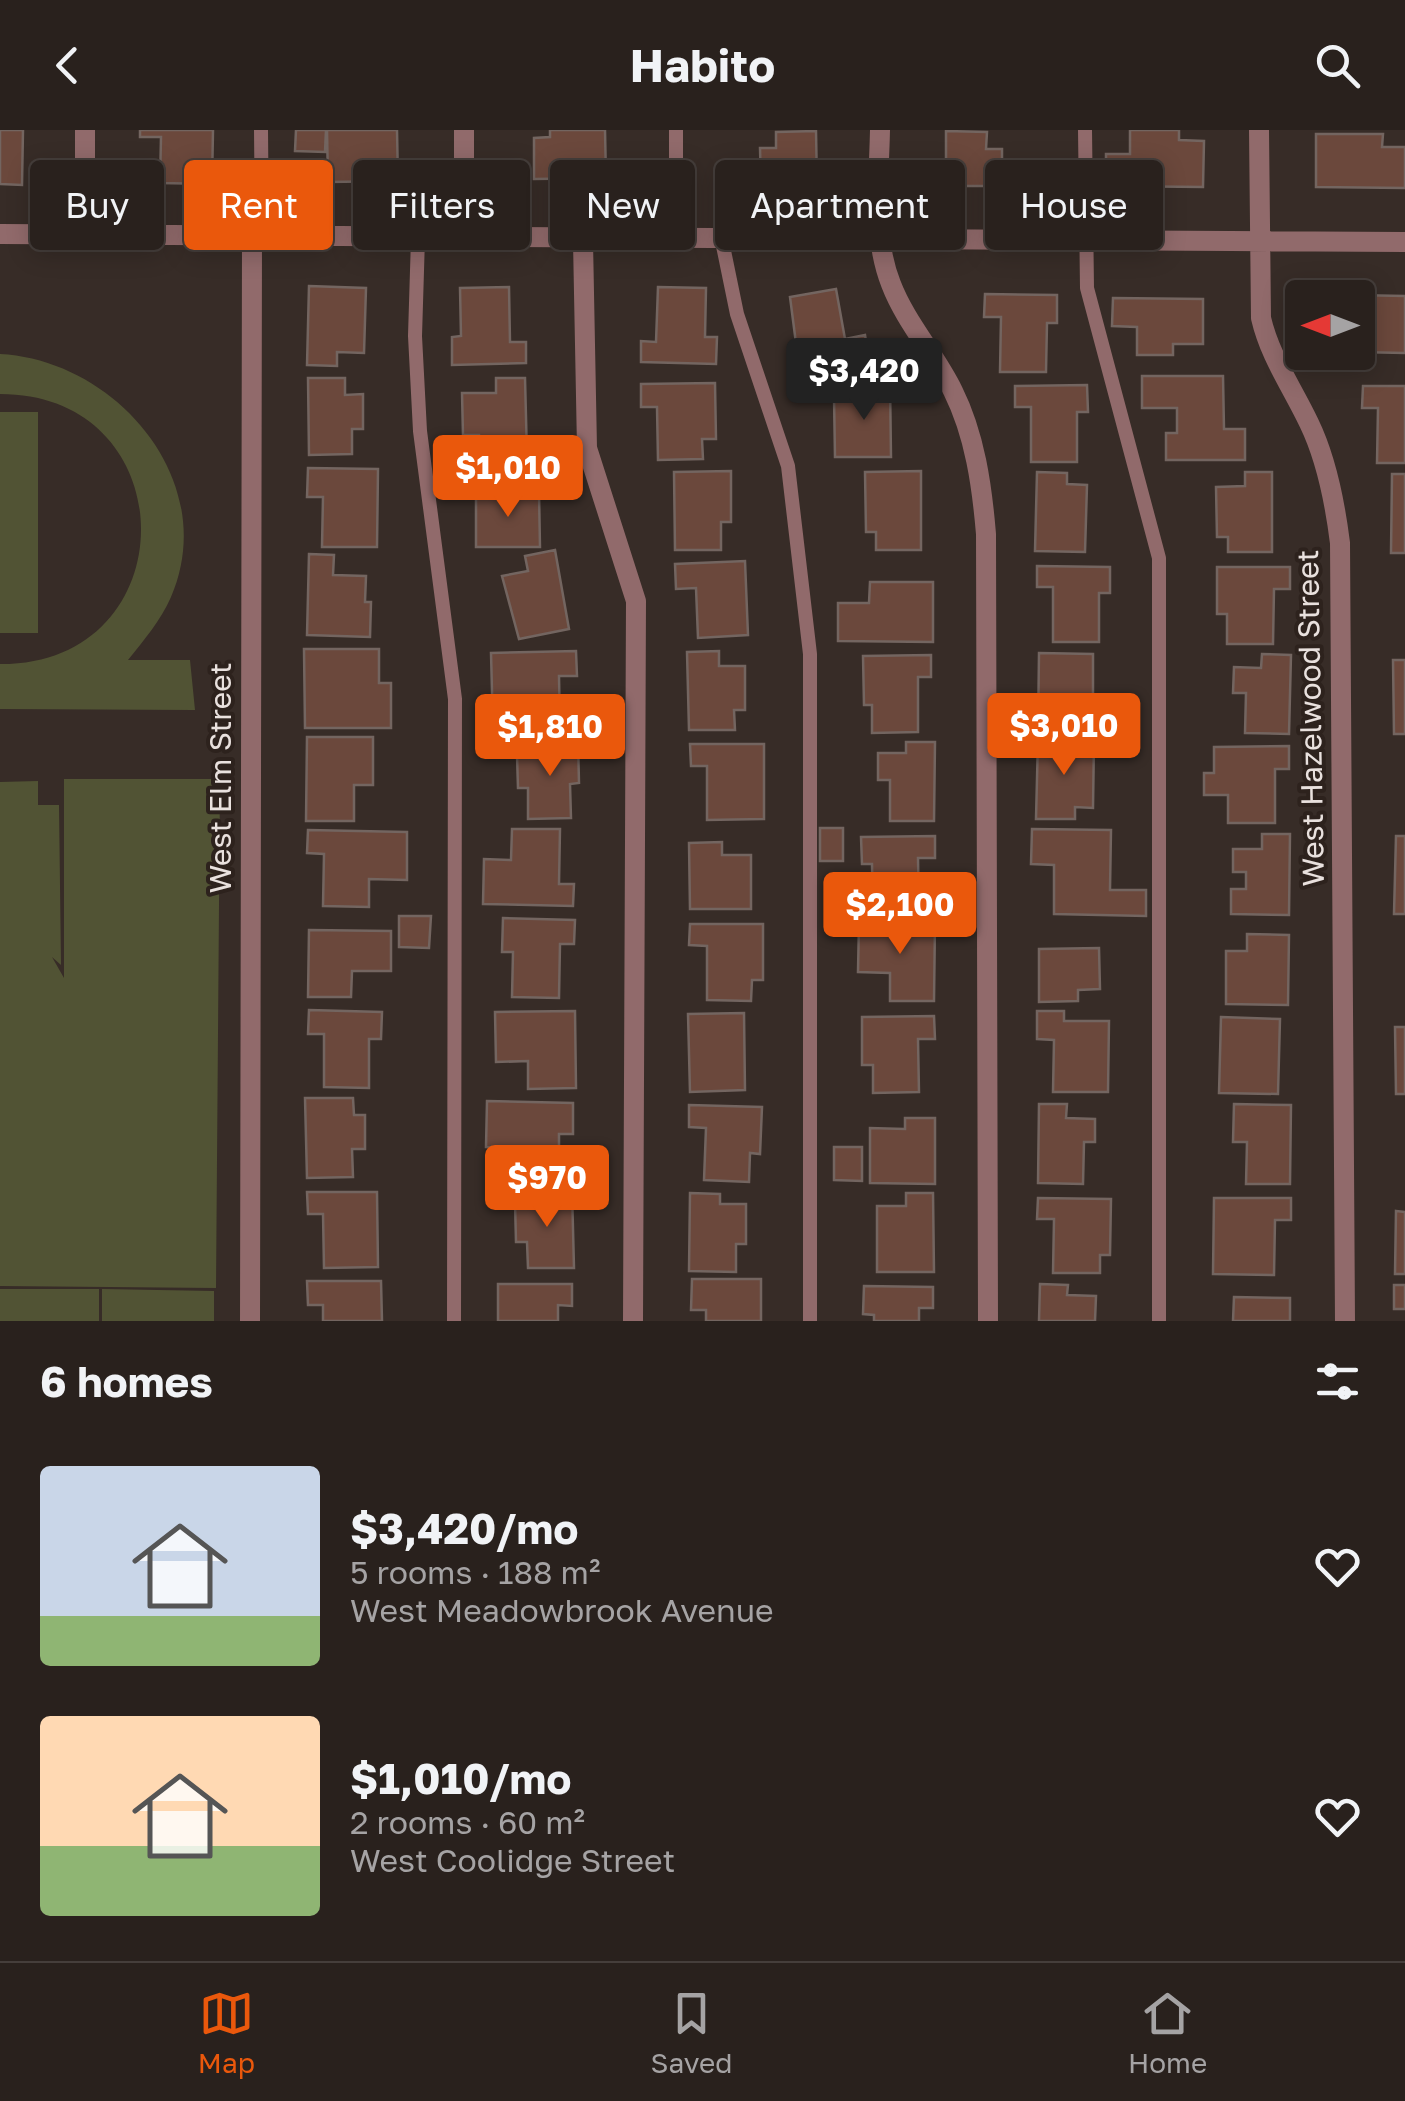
<!DOCTYPE html>
<html lang="en">
<head>
<meta charset="utf-8">
<style>
  :root { --surface:#29211d; --page:#312926; --text:#f1f3f6; --muted:#a5a3a4; --line:#453e3b; --accent:#ea580c }
  body { margin:0; font-family:"Golos Text",sans-serif; background:var(--page); color:var(--text); height:100vh; display:flex; flex-direction:column; font-size:38px; white-space:nowrap }
  * { box-sizing:border-box; margin:0 }
  p { font-size:32px; color:var(--muted) }
  .icon { flex:none; width:55px; height:55px; fill:none; stroke:currentColor; stroke-width:2; stroke-linecap:round; stroke-linejoin:round }
  .map { position:relative; height:1191px; overflow:hidden }
  .side { display:flex; flex-direction:column; background:var(--surface); flex:1 }
  .side>* { flex:none }
  .hud { position:absolute; left:30px; top:30px; width:1345px; height:90px; display:flex; gap:20px }
  .needle { width:65px; rotate:270deg }
  .fabs { position:absolute; left:1285px; top:150px; display:grid; gap:20px }
  .fabs a { display:grid; place-items:center; width:90px; height:90px; border-radius:10px; background:var(--surface); box-shadow:0 5px 25px #0003,0 0 0 2px var(--line); font-size:50px }
  .price { position:absolute; translate:-50% -85px; padding:0 22px; border-radius:10px; background:var(--accent); color:#fff; font-size:32px; line-height:65px; filter:drop-shadow(0 2px 5px #0008) }
  .price::after { content:''; position:absolute; left:50%; top:60px; width:30px; height:22px; margin-left:-15px; background:inherit; clip-path:polygon(0 0,100% 0,50% 100%) }
  .price.active { background:#222; color:#fff }
  ul { padding:0; list-style:none }
  li { display:flex; align-items:center; gap:30px; height:250px; padding:0 40px }
  li span { display:grid; place-items:center; flex:none; width:280px; height:200px; border-radius:10px; color:#555 }
  li>.icon { margin-inline-start:auto }
  span .icon { width:120px; height:120px; fill:#fffc; stroke-width:1 }
  li b { font-size:42px }
  h2 { display:flex; justify-content:space-between; align-items:center; height:120px; padding:0 40px; font-size:42px }
  .chip { padding:0 35px; border-radius:10px; background:var(--surface); box-shadow:0 5px 25px #0003,0 0 0 2px var(--line); font-size:35px; line-height:90px }
  .chip.active { background:var(--accent); color:#fff }
  header { display:flex; justify-content:space-between; align-items:center; height:130px; padding:0 40px; background:var(--surface); font-size:45px; font-weight:700 }
  .tab-bar { display:flex; justify-content:space-around; align-items:center; height:140px; border-top:2px solid var(--line); background:var(--surface); font-size:28px; color:var(--muted) }
  .tab-bar a { display:grid; justify-items:center; gap:5px }
  .tab-bar .active { color:var(--accent) }
  .map>svg:first-child { display:block }
</style>
</head>
<body>
<header><svg class="icon" aria-label="back" viewBox="0 0 24 24"><path d="M15 5l-7 7 7 7"/></svg>Habito<svg class="icon" aria-label="search" viewBox="0 0 24 24"><circle cx="10" cy="10" r="6"/><path d="M15 15l6 6"/></svg></header>
<div class="map">
<svg width="1405" height="1191" viewBox="0 0 1405 1191">
  <rect width="100%" height="100%" fill="#372c27"/>
  <path fill="#515334" d="M0 224C116 230 221 351 171 467 161 490 144 510 128 530H190L195 580 0 579V534C188 535 188 264 0 264Z
    M0 282H38V503H0Z
    M64 649H220L216 1158 0 1156V652L38 651V675H59L61 835 52 827 64 848Z
    M0 1159H99V1191H0Z
    M102 1159 214 1161V1191H102Z"/>
  <path fill="#6b483c" stroke="#736560" stroke-width="2.5" d="M0 0H23L22 55 0 54Z
    M140 0H213L212 54 160 53 161 7H140Z
    M296 0H326L325 22 295 21Z
    M327 0H397L398 51 328 52Z
    M550 0H605L606 48 534 49V8L550 7Z
    M1130 0H1179V10L1204 11 1203 57 1106 56V24H1130Z
    M816 1 817 54 761 56 760 18H776V2Z
    M946 1 987 2 986 19H1002V56H946Z
    M1316 4H1383L1382 17H1405V58L1316 57Z
    M309 156 366 158 364 223 337 222V236L307 235Z
    M509 157 510 212H526V233L452 235V207L461 206 460 158Z
    M658 157 706 158 705 207H717L716 234 641 232V211L656 212Z
    M836 159 845 209 865 205 869 230 845 234 847 244 801 252 790 167Z
    M985 164 1057 165V193H1047L1046 242H1000L1001 187H984Z
    M1352 165 1405 166V223L1358 222V168Z
    M1113 168 1203 169V214H1173V225H1137V197L1112 196Z
    M1142 246H1223L1224 299H1245V330H1166V303H1177V278H1142Z
    M308 248H345V265L363 264V299H352V324L309 325Z
    M496 248H525L527 327 480 328 479 305H463L462 263H496Z
    M890 252 891 327H835L834 266 861 265V253Z
    M715 253 716 309H702L703 329 658 330 657 277H641V254Z
    M1087 255 1088 282H1077V332H1031V277H1015V256Z
    M1363 256H1405V333H1377L1378 278H1362Z
    M308 338 378 339 377 417H322L323 367H307Z
    M731 341V392H721V420H675L674 342Z
    M921 341V420H876V402H866L865 342Z
    M1037 342 1067 343V354L1087 355 1085 422 1035 421Z
    M1245 342H1272V422H1228V407H1217L1216 357 1245 356Z
    M1392 344H1405V423H1391Z
    M476 362H539L540 417H476Z
    M555 420 569 499 519 509 502 446 528 441 525 426Z
    M309 424 334 425 333 445 366 446 365 472H371L370 507 307 505Z
    M745 431 748 505 698 508 696 458 676 459 675 434Z
    M1037 436 1110 437V463H1099V512H1053V457H1037Z
    M1217 437H1290V459H1274L1273 514H1227V484H1217Z
    M870 452H933V512L838 511V473H869Z
    M304 519H379V553H391V598H305Z
    M576 521 577 546H559L560 598 493 599 491 523Z
    M719 521V536H745V580H734L735 600H689L687 522Z
    M1039 523 1093 524V575H1083V603L1038 602Z
    M1262 524 1291 525 1289 604 1245 603 1246 563H1233L1234 537 1261 538Z
    M931 525V547H918V602L872 603V575H864L863 526Z
    M1393 530H1405V604H1394Z
    M307 607H373V655H354V691H306Z
    M1038 609 1094 610 1093 678 1075 677V689H1036Z
    M545 611H578L579 653 570 654 571 688 528 689V658H518L517 625 545 624Z
    M906 612H935L934 691H890V650H878V623H906Z
    M690 614H764V689L707 690V636H691Z
    M1289 616V639H1275V693H1228V665H1204V643H1214V617Z
    M820 698H843V731H820Z
    M512 699H560L559 754H574L573 776 483 774 484 729 511 730Z
    M1032 699 1111 700 1110 760H1146V786L1054 784V735L1031 734Z
    M308 700 407 702V750L369 749V777L323 776 324 724 307 723Z
    M1262 704H1290L1289 785 1231 784V759H1246V742H1233V719H1262Z
    M935 706V728H918L919 782 873 783 872 734H862L861 707Z
    M1396 706H1405V784H1394Z
    M722 712V725H751V779H690L689 713Z
    M399 786H431L429 818 399 817Z
    M503 788 575 790 574 814H560L559 868 512 867 513 822H502Z
    M859 792H935L934 871H890V843L858 842Z
    M690 794H763V850H752L751 871 707 870V816L689 815Z
    M309 800 391 801V841H352L351 867H308Z
    M1247 804 1289 805 1288 875 1226 874V821H1247Z
    M1099 818 1100 859 1078 860V871L1039 872V819Z
    M309 880 382 882 381 909H369V958L324 957V904H308Z
    M575 881 576 958 528 959V931L496 932 495 882Z
    M1037 881H1064V891H1109L1108 962H1053L1054 910 1037 909Z
    M744 883 745 960 690 962 688 884Z
    M934 886 935 909H918L919 962 873 963V935H862V887Z
    M1221 887 1280 889 1278 964 1219 963Z
    M1395 897H1405V964H1396Z
    M305 968H353L354 985H365V1019H352L353 1047 307 1048Z
    M487 971 573 973V1004H559V1049L512 1048V1018L486 1017Z
    M1039 974H1067L1066 988 1095 989V1012H1084L1083 1054 1038 1053Z
    M1234 974 1291 975 1290 1054H1246L1247 1012H1233Z
    M689 975 762 977 760 1024 750 1023 749 1052 704 1050 706 998 689 997Z
    M905 988H935V1054L870 1053V998L905 999Z
    M834 1017H862V1051L834 1050Z
    M545 1060H572L574 1138H528L527 1112H516L515 1072H546Z
    M307 1062H377L378 1137 324 1138 323 1084H308Z
    M690 1063 720 1064V1074H746V1114H736V1142L689 1141Z
    M906 1063H933L934 1142H877V1076H906Z
    M1038 1068 1111 1069 1110 1125H1100V1143H1053L1054 1089H1037Z
    M1214 1068H1291V1090H1275L1274 1145 1213 1144Z
    M1396 1081 1405 1082V1144H1395Z
    M692 1149H761V1191H706V1180H691Z
    M307 1151H381L382 1191H323V1175H308Z
    M498 1154H572V1176L558 1175V1191H498Z
    M1040 1154 1068 1155 1067 1165 1096 1166 1095 1191H1039Z
    M1394 1155H1405V1179H1394Z
    M864 1156 933 1157V1178H919V1191H874V1185L863 1184Z
    M1234 1167 1290 1168V1191H1233Z"/>
  <g fill="none" stroke-linecap="round" stroke-linejoin="round">
    <path stroke="#916a6b" stroke-width="14" d="M261 0 262 105
      M676 0V110
      M1085 0 1087 158 1159 428V1191
      M418 108 415 206 420 301 455 569 454 1191
      M722 111 737 184 788 336 810 524V1191"/>
    <path stroke="#916a6b" stroke-width="20" d="M85 0V105
      M880 0C879 51 872 106 891 154 906 193 935 224 953 261 975 305 982 356 986 404L988 1191
      M1259 0 1261 188C1270 227 1292 257 1309 293 1327 330 1335 373 1340 413L1345 1191
      M0 104 1405 112
      M464 109V0
      M583 111 587 318 636 471 633 1191
      M250 1191 252 105"/>
  </g>
  <g text-anchor="middle" stroke-width="8" stroke-linejoin="round" paint-order="stroke">
    <g font-size="30" fill="#e9e1de" stroke="#2d221d">
      <text transform="translate(1311 588) rotate(-91)" y="10">West Hazelwood Street</text>
      <text transform="translate(221 648) rotate(-90)" y="10">West Elm Street</text>
    </g>
  </g>
</svg>
<div class="fabs">
<a><svg class="needle" viewBox="-14 -14 28 28"><path d="M0-13l5 13h-10z" fill="#e53935"/><path d="M0 13l5-13h-10z" fill="#a5a3a4"/></svg></a>
</div>
<b class="price active" style="left:864px;top:293px">$3,420</b>
<b class="price" style="left:508px;top:390px">$1,010</b>
<b class="price" style="left:1064px;top:648px">$3,010</b>
<b class="price" style="left:550px;top:649px">$1,810</b>
<b class="price" style="left:900px;top:827px">$2,100</b>
<b class="price" style="left:547px;top:1100px">$970</b>
<div class="hud">
<a class="chip">Buy</a>
<a class="chip active">Rent</a>
<a class="chip">Filters</a>
<a class="chip">New</a>
<a class="chip">Apartment</a>
<a class="chip">House</a>
</div>
</div>
<section class="side">
<h2>6 homes<svg class="icon" aria-label="filters" viewBox="0 0 24 24"><path d="M4 7h16M4 17h16"/><circle cx="9" cy="7" r="2"/><circle cx="15" cy="17" r="2"/></svg></h2>
<ul>
<li><span style="background:linear-gradient(#c9d6e8 75%,#8fb573 0)"><svg class="icon" aria-label="home" viewBox="0 0 24 24"><path d="M3 11l9-7 9 7M6 9v11h12V9"/></svg></span><div><b>$3,420/mo</b><p>5 rooms · 188 m²</p><p>West Meadowbrook Avenue</p></div><svg class="icon" aria-label="heart" viewBox="0 0 24 24"><path d="M12 20l-8-8c-3-5 5-10 8-4 3-6 11-1 8 4z"/></svg></li>
<li><span style="background:linear-gradient(#ffd9b3 65%,#8fb573 0)"><svg class="icon" aria-label="home" viewBox="0 0 24 24"><path d="M3 11l9-7 9 7M6 9v11h12V9"/></svg></span><div><b>$1,010/mo</b><p>2 rooms · 60 m²</p><p>West Coolidge Street</p></div><svg class="icon" aria-label="heart" viewBox="0 0 24 24"><path d="M12 20l-8-8c-3-5 5-10 8-4 3-6 11-1 8 4z"/></svg></li>
</ul>
</section>
<nav class="tab-bar">
<a class="active"><svg class="icon" aria-label="map" viewBox="0 0 24 24"><path d="M3 6l6-2 6 2 6-2v14l-6 2-6-2-6 2zM9 4v14M15 6v14"/></svg>Map</a>
<a><svg class="icon" aria-label="saved" viewBox="0 0 24 24"><path d="M7 4h10v16l-5-4-5 4z"/></svg>Saved</a>
<a><svg class="icon" aria-label="home" viewBox="0 0 24 24"><path d="M3 11l9-7 9 7M6 9v11h12V9"/></svg>Home</a>
</nav>
</body>
</html>
